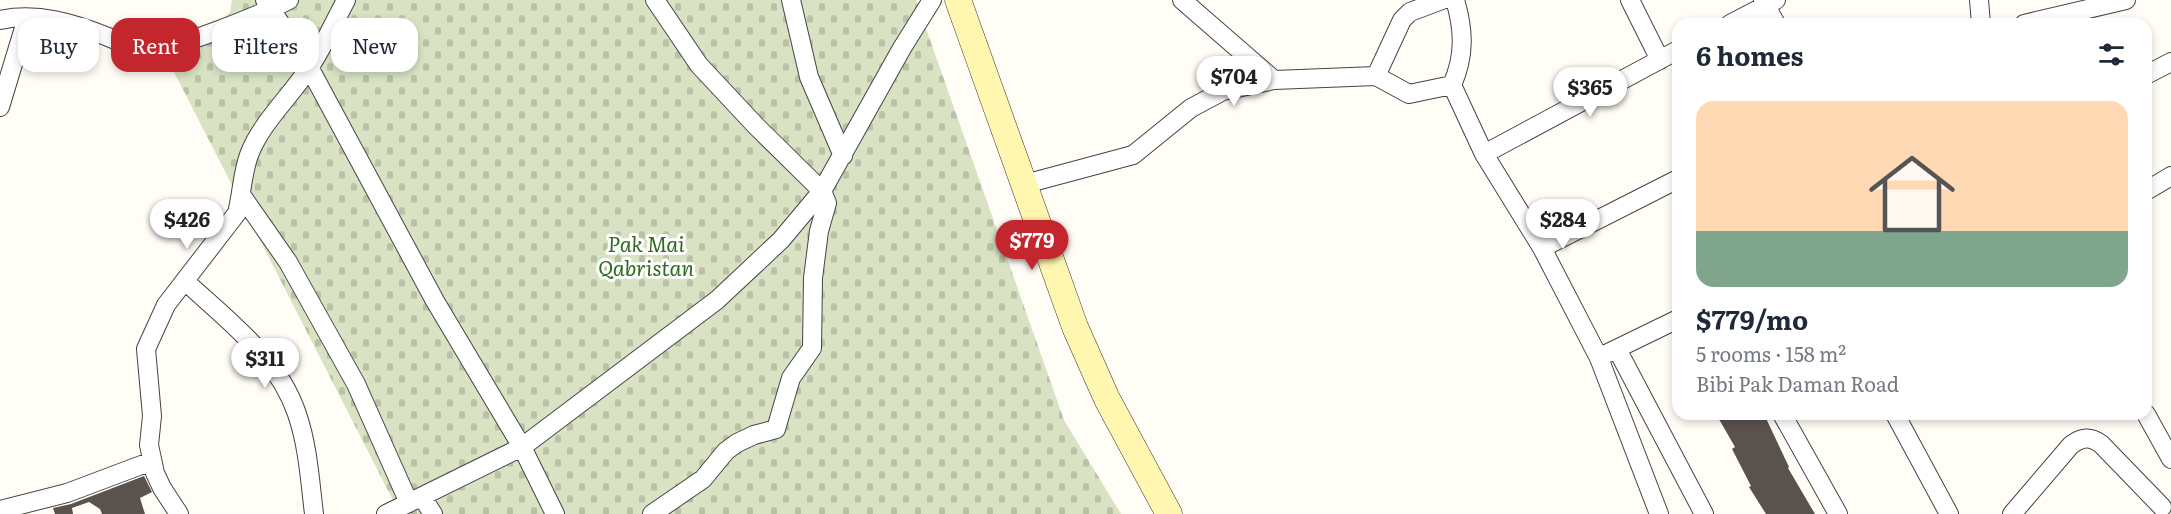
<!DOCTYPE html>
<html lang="en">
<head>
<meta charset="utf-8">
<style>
  :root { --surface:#fff; --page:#f6f6f7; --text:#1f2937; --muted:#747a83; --line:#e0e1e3; --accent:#c4262e }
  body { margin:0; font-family:Literata,serif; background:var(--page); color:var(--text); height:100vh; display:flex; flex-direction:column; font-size:22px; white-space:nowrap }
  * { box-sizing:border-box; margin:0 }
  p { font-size:20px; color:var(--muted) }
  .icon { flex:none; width:33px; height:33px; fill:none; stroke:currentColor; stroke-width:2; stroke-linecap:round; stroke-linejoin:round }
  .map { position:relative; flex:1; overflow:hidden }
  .panel { position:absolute; left:1672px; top:18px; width:480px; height:402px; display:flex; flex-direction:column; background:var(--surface); border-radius:18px; box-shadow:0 3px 9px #0003 }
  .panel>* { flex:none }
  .guide { position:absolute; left:18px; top:18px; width:570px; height:54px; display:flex; gap:12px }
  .price { position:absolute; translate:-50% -51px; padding:0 14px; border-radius:21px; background:#fff; color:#222; font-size:20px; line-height:39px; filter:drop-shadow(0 2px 3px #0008) }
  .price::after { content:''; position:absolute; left:50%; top:36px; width:18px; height:14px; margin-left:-9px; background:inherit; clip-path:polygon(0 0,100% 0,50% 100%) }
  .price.on { background:var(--accent); color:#fff }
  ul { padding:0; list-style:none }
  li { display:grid; align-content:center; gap:12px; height:318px; padding:0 24px }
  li+li { border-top:2px solid var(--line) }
  li span { display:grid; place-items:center; height:186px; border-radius:18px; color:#555 }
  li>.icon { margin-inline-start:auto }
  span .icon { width:108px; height:108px; fill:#fffc; stroke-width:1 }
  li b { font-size:26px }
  h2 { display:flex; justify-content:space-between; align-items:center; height:72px; padding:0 24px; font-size:26px }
  .pill { padding:0 21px; border-radius:18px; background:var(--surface); box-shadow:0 3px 9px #0003; font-size:21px; line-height:54px }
  .pill.on { background:var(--accent); color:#fff }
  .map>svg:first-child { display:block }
</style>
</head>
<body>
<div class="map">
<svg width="2171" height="514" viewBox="0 0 2171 514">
  <defs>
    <pattern id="cemetery-stones" width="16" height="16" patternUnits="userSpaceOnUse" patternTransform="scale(1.5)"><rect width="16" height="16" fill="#d9e3c4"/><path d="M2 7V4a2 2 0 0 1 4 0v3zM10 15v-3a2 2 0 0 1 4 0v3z" fill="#b9c2a7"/></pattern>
  </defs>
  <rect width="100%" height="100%" fill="#fffdf5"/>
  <path fill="url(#cemetery-stones)" d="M232 0H916L1064 420 1121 514H400L172 68 230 12Z"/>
  <path fill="#5a524d" d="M1716 414H1764L1789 467 1788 468 1815 514H1766L1749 487 1751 486 1732 449 1735 447Z
    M144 476 152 492 140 498 145 514H102L100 509 89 502 72 508 73 514H55L53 508 71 504Z"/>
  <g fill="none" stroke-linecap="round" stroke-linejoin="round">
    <g stroke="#444" stroke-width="20">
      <path id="street" d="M265 0 309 67 435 301 522 447 555 514
        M791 0 809 77 843 156
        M1182 0 1274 80
        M1455 0C1464 30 1465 56 1452 85L1484 154 1542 248 1599 358 1659 514
        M1630 0 1660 60
        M1763 0 1776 24
        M1979 0 1981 24
        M0 20C37 12 74 23 108 37 119 41 130 48 142 50 164 55 266 12 289 0
        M1730 24 1776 0
        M2024 24 2126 0
        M2146 75 2171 62
        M1376 76 1402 20 1410 12 1442 0
        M0 107 27 18
        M1484 154 1678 50
        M1025 184 1133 155 1191 108 1223 91 1274 80 1376 76 1409 94 1452 85
        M2146 191 2171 176
        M242 196 288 262 356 384 409 503
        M1542 248 1678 179
        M185 281C227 320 278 357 297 414 308 446 310 481 314 514
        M1617 349 1704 514
        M1606 354 1678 319
        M1782 414 1838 514
        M1895 414 1949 514
        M2146 414 2171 459
        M422 497 433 514
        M0 510 67 493 152 461
        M179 514 162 488 155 473 149 445 152 416 146 349 166 305 237 213C242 194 242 174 249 155 261 123 290 97 309 68 323 47 334 23 346 0
        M386 514 522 447 717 300 781 240 822 191 902 48 932 0
        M652 514 703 479 726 451 737 443 754 435 776 429 791 378 812 348 813 278 819 231 827 203 822 191 756 126 699 65 655 0
        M2012 514 2071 445C2082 437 2090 436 2101 444L2162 507"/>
    </g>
    <g stroke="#333" stroke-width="27">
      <path id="secondary" d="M958 0 1075 327 1107 399 1169 514"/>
    </g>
    <use href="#street" stroke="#fff" stroke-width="18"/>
    <use href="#secondary" stroke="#fff6b0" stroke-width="26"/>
  </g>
  <g text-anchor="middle" stroke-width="6" stroke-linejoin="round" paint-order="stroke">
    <g font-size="21" font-style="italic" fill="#2f6b1f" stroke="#fff">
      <text x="646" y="252">Pak Mai<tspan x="646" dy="24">Qabristan</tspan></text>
    </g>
  </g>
</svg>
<b class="price" style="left:1234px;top:107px">$704</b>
<b class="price" style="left:1590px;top:118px">$365</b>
<b class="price" style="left:187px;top:250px">$426</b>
<b class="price" style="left:1563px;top:250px">$284</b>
<b class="price on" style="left:1032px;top:271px">$779</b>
<b class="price" style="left:265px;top:389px">$311</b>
<div class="guide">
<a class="pill">Buy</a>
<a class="pill on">Rent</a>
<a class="pill">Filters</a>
<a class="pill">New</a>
</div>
<section class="panel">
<h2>6 homes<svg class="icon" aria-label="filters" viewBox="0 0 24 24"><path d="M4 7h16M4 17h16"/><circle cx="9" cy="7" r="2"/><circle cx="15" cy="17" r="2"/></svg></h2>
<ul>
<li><span style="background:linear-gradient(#ffd9b3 70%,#7fa58c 0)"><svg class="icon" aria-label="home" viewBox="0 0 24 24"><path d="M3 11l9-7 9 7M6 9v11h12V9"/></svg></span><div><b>$779/mo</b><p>5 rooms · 158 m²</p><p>Bibi Pak Daman Road</p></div></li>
</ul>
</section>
</div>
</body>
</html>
